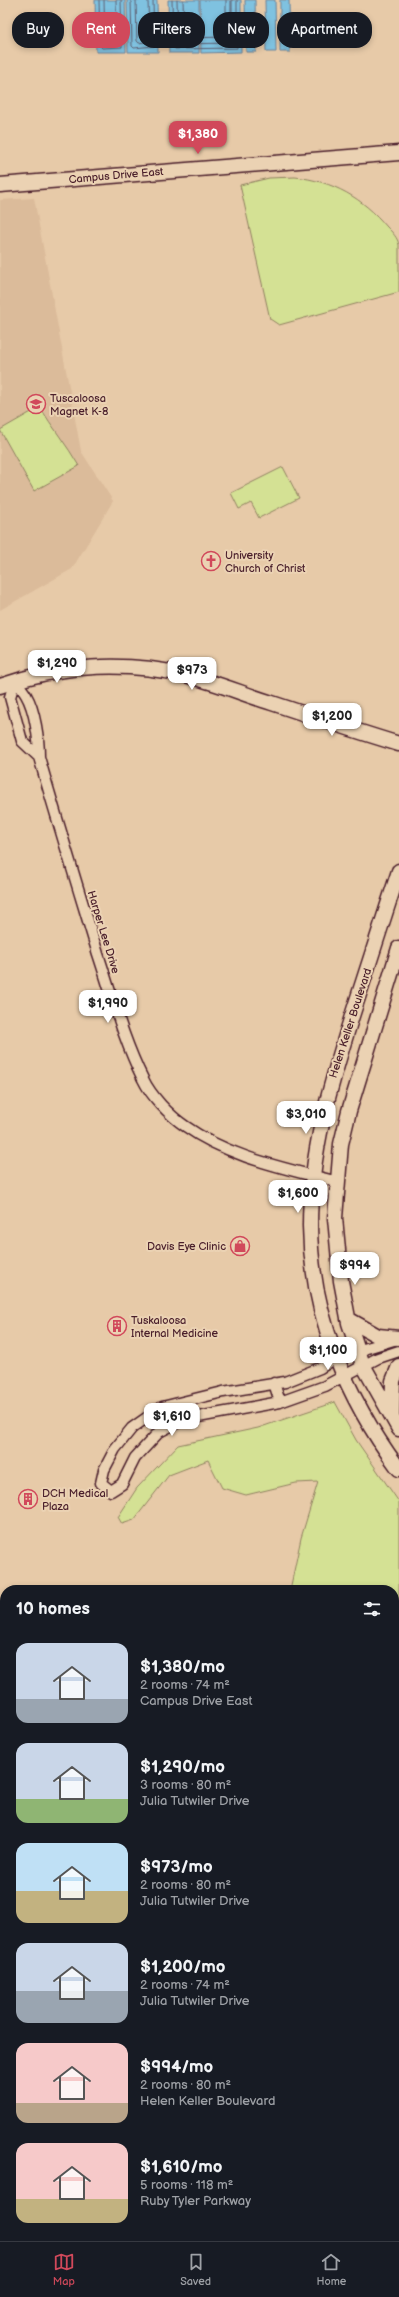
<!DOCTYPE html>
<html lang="en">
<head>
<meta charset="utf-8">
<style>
  :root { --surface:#171b24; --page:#242831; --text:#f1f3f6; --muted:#9ea1a6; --line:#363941; --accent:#d1495b }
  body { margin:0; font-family:"Balsamiq Sans",sans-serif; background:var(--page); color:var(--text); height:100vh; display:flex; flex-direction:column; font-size:15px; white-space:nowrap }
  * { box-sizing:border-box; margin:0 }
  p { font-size:13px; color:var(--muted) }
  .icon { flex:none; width:22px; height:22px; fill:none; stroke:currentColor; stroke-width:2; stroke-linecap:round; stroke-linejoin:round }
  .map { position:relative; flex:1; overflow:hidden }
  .drawer { position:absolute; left:0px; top:1585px; width:399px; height:656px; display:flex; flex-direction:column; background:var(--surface); border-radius:16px 16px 0 0; box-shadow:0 2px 6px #0003 }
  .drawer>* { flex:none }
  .guide { position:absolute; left:12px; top:12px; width:375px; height:36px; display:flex; gap:8px }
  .price { position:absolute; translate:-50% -34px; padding:0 9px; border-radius:8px; background:#fff; color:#222; font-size:13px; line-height:26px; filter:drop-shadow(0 1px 2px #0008) }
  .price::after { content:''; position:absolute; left:50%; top:24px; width:12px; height:9px; margin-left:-6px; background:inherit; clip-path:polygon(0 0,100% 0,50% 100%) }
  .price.on { background:var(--accent); color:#fff }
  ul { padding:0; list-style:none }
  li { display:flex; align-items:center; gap:12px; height:100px; padding:0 16px }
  li span { display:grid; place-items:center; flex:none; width:112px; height:80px; border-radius:12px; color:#555 }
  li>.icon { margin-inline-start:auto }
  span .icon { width:48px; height:48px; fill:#fffc; stroke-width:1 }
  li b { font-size:17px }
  h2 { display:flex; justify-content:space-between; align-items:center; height:48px; padding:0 16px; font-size:17px }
  .chip { padding:0 14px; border-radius:16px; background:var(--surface); box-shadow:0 2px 6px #0003; font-size:14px; line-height:36px }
  .chip.on { background:var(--accent); color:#fff }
  .dock { display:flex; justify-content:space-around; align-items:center; height:56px; border-top:1px solid var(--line); background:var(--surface); font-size:11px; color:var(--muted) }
  .dock a { display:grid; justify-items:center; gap:2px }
  .dock .on { color:var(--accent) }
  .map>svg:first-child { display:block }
</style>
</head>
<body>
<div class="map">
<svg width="399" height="2241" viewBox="0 0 399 2241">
  <rect width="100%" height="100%" fill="#e7caa8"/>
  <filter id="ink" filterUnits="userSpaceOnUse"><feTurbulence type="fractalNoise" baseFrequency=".025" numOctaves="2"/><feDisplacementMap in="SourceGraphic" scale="8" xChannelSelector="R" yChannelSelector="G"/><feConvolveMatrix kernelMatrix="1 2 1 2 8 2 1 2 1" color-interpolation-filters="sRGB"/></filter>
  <g filter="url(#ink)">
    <path fill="#dbbb9a" d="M34 198 81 451 113 501 72 569 0 610V200Z"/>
    <path fill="#d4e194" stroke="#8f8060" d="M295 177C333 181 363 198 387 227 392 232 398 238 399 245 399 259 399 277 399 292L279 325 270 319 240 185 269 178Z
      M40 407C52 427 67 445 79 466L34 491 0 430Z
      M283 467 299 498 259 518 251 503 239 509 231 493Z
      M335 1402 356 1440 399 1502V1650H394V1590H290L301 1538 318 1482 296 1483 246 1495 222 1488 208 1460 169 1475 134 1520 122 1524 118 1517 137 1488 178 1445 258 1428Z
      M5 1627V1682L0 1672V1628Z"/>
    <path fill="#7fc2e0" stroke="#6a8198" d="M95 0H125L126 52H96Z
      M127 0H157L158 52H128Z
      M168 0H199V53H169Z
      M200 0H231V30V0H241V52L201 53Z
      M245 0H255L256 52H246Z
      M265 0H275L276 52H266Z
      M280 0H289L290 52H280Z"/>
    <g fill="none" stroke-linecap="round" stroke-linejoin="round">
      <path stroke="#5f6073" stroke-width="1" d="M99 0 100 46 102 48 122 47 121 0
        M104 0 105 41 107 43 117 41 116 0
        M131 0 132 46 134 48 154 46 153 0
        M136 0 137 41 139 43 149 41 148 0
        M172 0 173 47 175 49 237 48V0
        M177 0 178 42 180 44 232 43V0
        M183 0 184 36 186 38 226 37V0"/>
      <g stroke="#4a1f2b" stroke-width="13">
        <path id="street" d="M15 680C19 685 23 690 26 695 35 710 39 740 39 757 58 823 78 888 98 954 112 996 123 1039 143 1079 151 1096 169 1115 185 1126 230 1158 285 1168 337 1182
          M15 680 10 697 22 741 39 757
          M397 1339 337 1357 320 1368 285 1382 223 1392 162 1407 132 1428 115 1449 104 1470 101 1483 111 1491 122 1484 135 1458 159 1432 182 1420 280 1402 325 1386 378 1358 399 1351
          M274 1383 280 1402
          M394 1754 399 1751
          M394 2035 399 2038
          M394 2083 399 2090
          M78 2236 80 2241
          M109 2236 119 2241
          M237 2236V2241"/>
      </g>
      <g stroke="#4a1f2b" stroke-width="17">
        <path id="secondary" d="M0 185 399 153
          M0 686C60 665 124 661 185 675 215 682 243 694 272 703 314 717 356 731 399 744
          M399 871C383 919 368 967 352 1016 330 1086 310 1152 310 1226 311 1315 347 1399 399 1469
          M399 948 349 1111 341 1144 335 1218 341 1281 349 1323 363 1365 399 1429
          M348 1319 378 1336 399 1338
          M392 1415 393 1381 399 1366
          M0 1926 5 1927
          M394 1941H399
          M0 1943 5 1944"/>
      </g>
      <g stroke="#4a1f2b" stroke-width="22">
        <path id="highway" d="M0 1722 5 1730
          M0 1751 5 1758
          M0 1913 5 1909"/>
      </g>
      <use href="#street" stroke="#ebd2b3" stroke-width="10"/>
      <use href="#secondary" stroke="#ebd2b3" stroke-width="14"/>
      <use href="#highway" stroke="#ebd2b3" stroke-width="19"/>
    </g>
  </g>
  <defs>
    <g id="school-ring" transform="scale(1)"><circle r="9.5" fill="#ebd2b3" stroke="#d1495b" stroke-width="1.5"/><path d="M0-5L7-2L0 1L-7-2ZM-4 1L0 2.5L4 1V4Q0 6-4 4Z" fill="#d1495b"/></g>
    <g id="church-ring" transform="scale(1)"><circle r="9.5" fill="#ebd2b3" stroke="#d1495b" stroke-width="1.5"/><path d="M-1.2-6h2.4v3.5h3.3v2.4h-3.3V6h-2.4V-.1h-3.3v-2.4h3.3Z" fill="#d1495b"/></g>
    <g id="shop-ring" transform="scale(1)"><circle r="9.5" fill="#ebd2b3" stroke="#d1495b" stroke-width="1.5"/><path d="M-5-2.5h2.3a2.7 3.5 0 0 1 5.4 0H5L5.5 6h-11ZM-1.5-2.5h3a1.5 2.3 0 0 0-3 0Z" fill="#d1495b"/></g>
    <g id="building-ring" transform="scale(1)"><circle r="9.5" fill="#ebd2b3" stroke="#d1495b" stroke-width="1.5"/><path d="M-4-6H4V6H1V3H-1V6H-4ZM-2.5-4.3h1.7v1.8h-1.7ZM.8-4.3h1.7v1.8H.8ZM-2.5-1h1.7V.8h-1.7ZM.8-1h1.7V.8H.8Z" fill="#d1495b"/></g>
  </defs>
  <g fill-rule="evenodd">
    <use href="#school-ring" x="36" y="404"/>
    <use href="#church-ring" x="211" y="561"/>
    <use href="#shop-ring" x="240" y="1246"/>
    <use href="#building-ring" x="117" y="1326"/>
    <use href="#building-ring" x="28" y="1499"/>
  </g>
  <g text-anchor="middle" stroke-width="4" stroke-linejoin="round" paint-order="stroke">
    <g font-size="11" fill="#4a1f2b" stroke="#ebd2b3">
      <text transform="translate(116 175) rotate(-5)" y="4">Campus Drive East</text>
      <text transform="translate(104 932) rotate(73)" y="4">Harper Lee Drive</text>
      <text transform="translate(350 1023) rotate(-72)" y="4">Helen Keller Boulevard</text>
    </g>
    <g font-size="11" fill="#4a1f2b" stroke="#ebd2b3" text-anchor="start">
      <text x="50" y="402">Tuscaloosa<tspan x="50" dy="13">Magnet K-8</tspan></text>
      <text x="225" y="559">University<tspan x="225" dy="13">Church of Christ</tspan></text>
      <text x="226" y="1250" text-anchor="end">Davis Eye Clinic</text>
      <text x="131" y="1324">Tuskaloosa<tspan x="131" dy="13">Internal Medicine</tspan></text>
      <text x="42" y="1497">DCH Medical<tspan x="42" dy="13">Plaza</tspan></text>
    </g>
  </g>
</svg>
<b class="price on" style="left:198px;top:155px">$1,380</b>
<b class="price" style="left:57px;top:684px">$1,290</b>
<b class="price" style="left:192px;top:691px">$973</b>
<b class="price" style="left:332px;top:737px">$1,200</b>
<b class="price" style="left:108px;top:1024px">$1,990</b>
<b class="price" style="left:306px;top:1135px">$3,010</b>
<b class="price" style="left:298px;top:1214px">$1,600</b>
<b class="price" style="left:355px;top:1286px">$994</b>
<b class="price" style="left:328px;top:1371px">$1,100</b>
<b class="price" style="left:172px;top:1437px">$1,610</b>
<div class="guide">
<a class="chip">Buy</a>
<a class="chip on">Rent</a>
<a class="chip">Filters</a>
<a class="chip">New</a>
<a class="chip">Apartment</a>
</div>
<section class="drawer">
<h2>10 homes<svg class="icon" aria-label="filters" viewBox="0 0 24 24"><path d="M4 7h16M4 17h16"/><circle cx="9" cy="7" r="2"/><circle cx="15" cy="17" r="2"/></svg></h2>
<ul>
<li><span style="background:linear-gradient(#c9d6e8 70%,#9aa5b1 0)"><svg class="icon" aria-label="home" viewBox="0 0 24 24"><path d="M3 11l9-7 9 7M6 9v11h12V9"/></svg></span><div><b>$1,380/mo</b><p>2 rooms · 74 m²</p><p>Campus Drive East</p></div></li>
<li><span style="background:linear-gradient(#c9d6e8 70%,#8fb573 0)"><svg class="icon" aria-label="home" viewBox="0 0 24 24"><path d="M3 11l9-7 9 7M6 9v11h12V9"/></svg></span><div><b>$1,290/mo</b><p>3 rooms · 80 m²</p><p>Julia Tutwiler Drive</p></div></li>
<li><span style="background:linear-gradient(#bfe0f5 60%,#c2b280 0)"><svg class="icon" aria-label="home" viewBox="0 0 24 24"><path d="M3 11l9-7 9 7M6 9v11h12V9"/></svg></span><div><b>$973/mo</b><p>2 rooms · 80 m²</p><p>Julia Tutwiler Drive</p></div></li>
<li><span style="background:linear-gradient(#c9d6e8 60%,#9aa5b1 0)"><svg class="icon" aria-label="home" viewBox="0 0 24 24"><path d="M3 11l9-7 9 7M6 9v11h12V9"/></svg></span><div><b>$1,200/mo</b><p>2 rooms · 74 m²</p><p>Julia Tutwiler Drive</p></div></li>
<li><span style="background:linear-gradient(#f6c9c9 75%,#b9a48a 0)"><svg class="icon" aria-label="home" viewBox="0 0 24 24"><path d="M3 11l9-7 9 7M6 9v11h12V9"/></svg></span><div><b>$994/mo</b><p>2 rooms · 80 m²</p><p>Helen Keller Boulevard</p></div></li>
<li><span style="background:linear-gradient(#f6c9c9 70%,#c2b280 0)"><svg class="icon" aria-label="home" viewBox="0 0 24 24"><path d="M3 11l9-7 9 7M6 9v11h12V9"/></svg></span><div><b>$1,610/mo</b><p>5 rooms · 118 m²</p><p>Ruby Tyler Parkway</p></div></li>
</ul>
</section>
</div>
<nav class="dock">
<a class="on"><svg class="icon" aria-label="map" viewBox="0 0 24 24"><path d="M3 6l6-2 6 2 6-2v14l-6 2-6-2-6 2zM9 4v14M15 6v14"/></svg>Map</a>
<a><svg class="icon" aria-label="saved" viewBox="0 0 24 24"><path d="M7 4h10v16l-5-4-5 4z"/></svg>Saved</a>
<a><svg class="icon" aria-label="home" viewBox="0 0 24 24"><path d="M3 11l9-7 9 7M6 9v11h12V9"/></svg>Home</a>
</nav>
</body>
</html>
